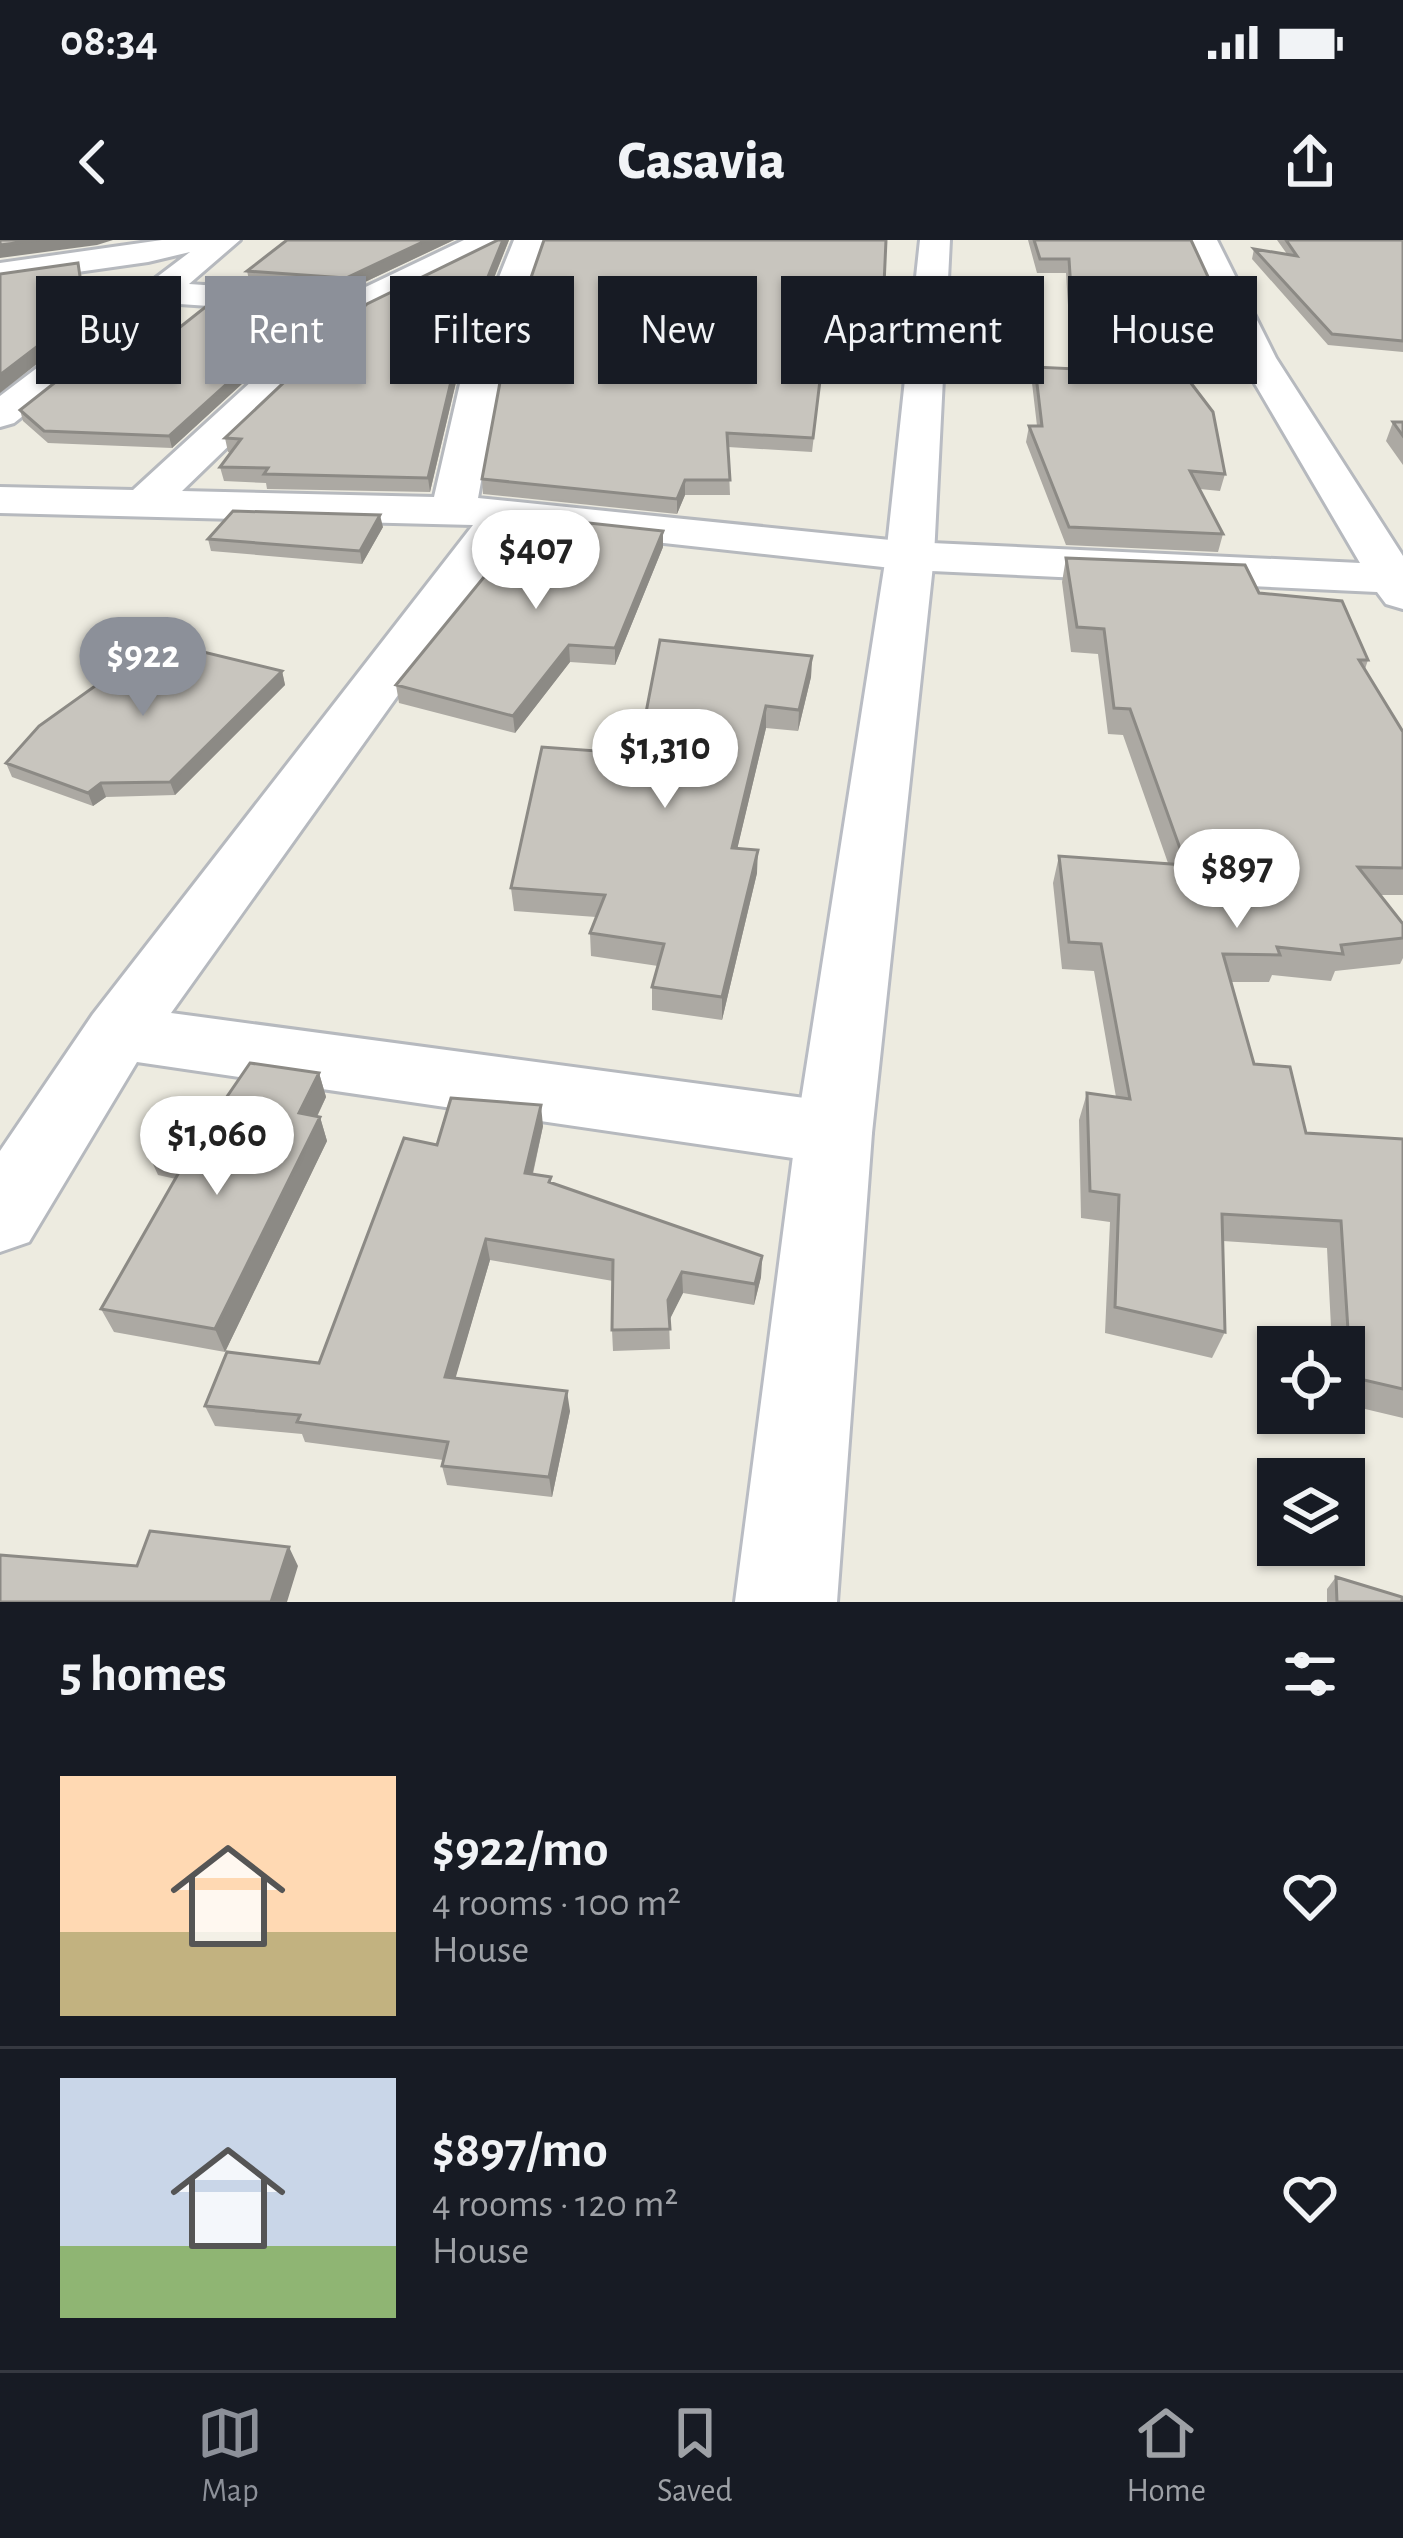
<!DOCTYPE html>
<html lang="en">
<head>
<meta charset="utf-8">
<style>
  :root { --surface:#171b24; --page:#20242c; --text:#f1f3f6; --muted:#9ea1a6; --line:#363941; --accent:#8c9099 }
  body { margin:0; font-family:"Alegreya Sans",sans-serif; background:var(--page); color:var(--text); height:100vh; display:flex; flex-direction:column; font-size:45px; white-space:nowrap }
  * { box-sizing:border-box; margin:0 }
  p { font-size:39px; color:var(--muted) }
  .icon { flex:none; width:66px; height:66px; fill:none; stroke:currentColor; stroke-width:2; stroke-linecap:round; stroke-linejoin:round }
  .map { position:relative; height:1362px; overflow:hidden }
  .side { display:flex; flex-direction:column; background:var(--surface); flex:1 }
  .side>* { flex:none }
  .hud { position:absolute; left:36px; top:36px; width:1332px; height:108px; display:flex; gap:24px }
  .fabs { position:absolute; left:1257px; top:1086px; display:grid; gap:24px }
  .fabs a { display:grid; place-items:center; width:108px; height:108px; border-radius:0px; background:var(--surface); box-shadow:0 3px 9px #0004; font-size:60px }
  .price { position:absolute; translate:-50% -102px; padding:0 27px; border-radius:42px; background:#fff; color:#222; font-size:39px; line-height:78px; filter:drop-shadow(0 3px 6px #0008) }
  .price::after { content:''; position:absolute; left:50%; top:72px; width:36px; height:27px; margin-left:-18px; background:inherit; clip-path:polygon(0 0,100% 0,50% 100%) }
  .price.active { background:var(--accent); color:#fff }
  ul { padding:0; list-style:none }
  li { display:flex; align-items:center; gap:36px; height:300px; padding:0 60px }
  li+li { border-top:3px solid var(--line) }
  li span { display:grid; place-items:center; flex:none; width:336px; height:240px; border-radius:0px; color:#555 }
  li>.icon { margin-inline-start:auto }
  span .icon { width:144px; height:144px; fill:#fffc; stroke-width:1 }
  li b { font-size:51px }
  h2 { display:flex; justify-content:space-between; align-items:center; height:144px; padding:0 60px; font-size:51px }
  .chip { padding:0 42px; border-radius:0px; background:var(--surface); box-shadow:0 3px 9px #0004; font-size:42px; line-height:108px }
  .chip.active { background:var(--accent); color:#fff }
  .status { display:flex; justify-content:space-between; align-items:center; height:84px; padding:0 60px; background:var(--surface); direction:ltr }
  .status svg { height:33px; fill:currentColor }
  header { display:flex; justify-content:space-between; align-items:center; height:156px; padding:0 60px; background:var(--surface); font-size:54px; font-weight:800 }
  .menu { display:flex; justify-content:space-around; align-items:center; height:168px; border-top:3px solid var(--line); background:var(--surface); font-size:33px; color:var(--muted) }
  .menu a { display:grid; justify-items:center; gap:6px }
  .menu .active { color:var(--accent) }
  .map>svg:first-child { display:block }
</style>
</head>
<body>
<div class="status"><b>08:34</b><svg viewBox="0 0 49 12"><path d="M0 12V9h3v3zM5 12V6h3v6zM10 12V3h3v9zM15 12V0h3v12zM26 1h20v11H26zM47 4h2v5h-2z"/></svg></div>
<header><svg class="icon" aria-label="back" viewBox="0 0 24 24"><path d="M15 5l-7 7 7 7"/></svg>Casavia<svg class="icon" aria-label="share" viewBox="0 0 24 24"><path d="M12 15V3M7 8l5-5 5 5M5 13v7h14v-7"/></svg></header>
<div class="map">
<svg width="1403" height="1362" viewBox="0 0 1403 1362">
  <rect width="100%" height="100%" fill="#edebe0"/>
  <g fill="none" stroke-linecap="round" stroke-linejoin="round">
    <g stroke="#b6b9be" stroke-width="6">
      <path id="street" d="M162 0H240L189 44 349 55 464 0H503L499 7 366 73 182 251 434 257 465 122 514 0H544L503 122 478 258 910 302 1360 323 1240 118 1187 0H1217L1276 118 1403 316V369L1386 364 1377 352 910 330 518 287 171 773 834 862 861 871 872 893 861 915 834 924 137 822 29 1002 0 1012V911L93 774 473 285 0 273V247L133 250 325 74 165 63 14 183 0 187V156L190 12 148 22 0 43V23Z"/>
    </g>
    <g stroke="#b9bcc3" stroke-width="6">
      <path id="secondary" d="M920 0H950L934 316 872 893 837 1362H735L796 893 886 316Z"/>
    </g>
    <use href="#street" fill="#fff" fill-rule="evenodd"/>
    <use href="#secondary" fill="#fff" fill-rule="evenodd"/>
  </g>
  <path fill="#aca9a3" d="M287 0H454L348 50 250 44 247 31Z
    M498 0H509L461 121 430 252 267 249 266 243 224 241 220 227 231 213 228 212 225 198Z
    M1028 0H1191L1228 80 1225 94 1148 87 1225 234 1220 251 1200 249 1223 294 1218 312 1066 305 1026 202 1029 186H1037L1032 143 1035 127 1072 129 1066 33H1037Z
    M1277 0H1403V112L1328 105 1252 19 1254 9 1287 14Z
    M883 57 868 140 821 137 812 212 728 207 730 255H685L677 274 483 254 482 239Z
    M312 67 314 78 172 208 48 203 23 181 20 170 160 103Z
    M1393 182H1403V225L1386 201Z
    M383 287 362 324 211 311 208 299Z
    M663 307 615 425 570 422 515 493 399 463 396 445Z
    M1066 318 1259 353 1368 420 1365 429 1403 492V655H1380L1403 684V718L1400 724 1335 731 1331 741 1272 735 1269 742H1231L1254 824 1306 893 1403 899V1178L1344 1164V1107H1332L1327 1008 1223 1001 1225 1092 1212 1118 1105 1093 1110 982 1081 978 1079 880 1087 853 1116 857 1094 731 1062 729 1053 643 1059 616 1168 623 1123 495 1108 494 1098 414 1071 412 1062 342Z
    M812 416 811 437 798 491 766 488 737 609 757 633 722 780 652 770V747L658 726 591 716 590 693 596 677 514 671 511 648 638 514Z
    M282 431 285 445 175 555 106 557 93 566 12 537 6 523Z
    M319 833 326 857 317 877H320L327 901 225 1112 114 1092 101 1069 176 939 158 935 147 911 215 874Z
    M543 886 533 934 551 937V943L762 1016 761 1037 754 1065 683 1053 669 1080 670 1109 613 1111 612 1090 613 1041 490 1020 455 1138 570 1171 552 1257 447 1245 442 1226 443 1220 305 1202 302 1194 215 1186 205 1166 319 1123 437 905Z
    M1336 1337 1402 1362H1327V1349Z"/>
  <path fill="#8c8a85" d="M39 0H113L97 5 0 18V5Z
    M427 0H454L348 50 346 38Z
    M503 0H509L461 121 430 252 428 238 459 108Z
    M78 23 89 83 0 153V135Z
    M312 67 314 78 172 208 169 196Z
    M685 240V255L677 274V259Z
    M380 275 383 287 362 324 360 311Z
    M663 291V307L615 425V408Z
    M569 405 570 422 515 493 513 476Z
    M812 416 811 437 798 491 799 470Z
    M282 431 285 445 175 555 170 542Z
    M766 466V488L732 631V608Z
    M101 543 106 557 93 566 88 553Z
    M758 610 757 633 722 780V757Z
    M319 833 326 857 307 897 299 873Z
    M541 865 543 886 528 954 525 933Z
    M320 877 327 901 225 1112 215 1089Z
    M486 999 490 1020 450 1157 445 1137Z
    M762 1016 761 1037 754 1065 755 1044Z
    M682 1032 683 1053 669 1081 668 1060Z
    M567 1151 570 1171 552 1257 549 1237Z
    M289 1307 298 1326 287 1362H271Z"/>
  <path fill="#c8c5be" stroke="#8c8a85" stroke-width="3" d="M0 0H39L0 5Z
    M287 0H427L346 38 247 31Z
    M498 0H503L459 108 428 238 264 234 268 228 220 227 241 199 225 198 367 64Z
    M544 0H886L884 45 869 126 822 124 813 198 727 193 730 240H685L677 259 482 239 506 110Z
    M1034 0H1191L1228 80 1136 71 1213 172 1225 234 1190 231 1223 294 1069 287 1029 186H1042L1035 127 1076 129 1069 19H1040Z
    M1286 0H1403V101L1332 94 1254 9 1297 16Z
    M78 23 85 70 0 135V34Z
    M213 61 312 67 169 196 44 191 20 170 105 103H160Z
    M1393 182H1403V196Z
    M233 271 380 275 360 311 208 299Z
    M533 277 663 291 615 408 569 405 513 476 396 445Z
    M1066 318 1245 325 1259 353 1342 361 1368 420H1359L1403 492V628L1358 627 1403 684V698L1341 705 1343 714 1277 707 1280 715 1223 714 1254 824 1290 827 1306 893 1403 899V1149L1351 1137 1341 981 1222 974 1225 1092 1115 1067 1119 955 1090 951 1087 853 1130 859 1101 704 1069 702 1059 616 1186 625 1130 469 1114 468 1104 389 1077 387Z
    M660 400 812 416 799 470 766 466 732 608 758 610 722 757 652 747 664 704 590 693 605 655 511 648 542 507 638 514Z
    M158 401 282 431 170 542 101 543 88 553 6 523 39 486Z
    M250 823 319 833 299 873 320 877 215 1089 101 1069 186 920 147 911 178 866 215 874Z
    M451 858 541 865 525 933 551 937 549 942 762 1016 755 1044 682 1032 668 1060 670 1089 612 1090 613 1020 486 999 445 1137 567 1151 549 1237 442 1226 448 1202 297 1182 300 1175 205 1166 227 1112 319 1123 404 898 437 905Z
    M150 1291 289 1307 271 1362H0V1315L137 1326Z
    M1336 1337 1402 1357V1362H1337Z"/>
</svg>
<div class="fabs">
<a><svg class="icon" aria-label="locate" viewBox="0 0 24 24"><circle cx="12" cy="12" r="6"/><path d="M12 2v4M12 18v4M2 12h4M18 12h4"/></svg></a>
<a><svg class="icon" aria-label="layers" viewBox="0 0 24 24"><path d="M12 4l9 5-9 5-9-5zM3 14l9 5 9-5"/></svg></a>
</div>
<b class="price" style="left:536px;top:372px">$407</b>
<b class="price active" style="left:143px;top:479px">$922</b>
<b class="price" style="left:665px;top:571px">$1,310</b>
<b class="price" style="left:1237px;top:691px">$897</b>
<b class="price" style="left:217px;top:958px">$1,060</b>
<div class="hud">
<a class="chip">Buy</a>
<a class="chip active">Rent</a>
<a class="chip">Filters</a>
<a class="chip">New</a>
<a class="chip">Apartment</a>
<a class="chip">House</a>
</div>
</div>
<section class="side">
<h2>5 homes<svg class="icon" aria-label="filters" viewBox="0 0 24 24"><path d="M4 7h16M4 17h16"/><circle cx="9" cy="7" r="2"/><circle cx="15" cy="17" r="2"/></svg></h2>
<ul>
<li><span style="background:linear-gradient(#ffd9b3 65%,#c2b280 0)"><svg class="icon" aria-label="home" viewBox="0 0 24 24"><path d="M3 11l9-7 9 7M6 9v11h12V9"/></svg></span><div><b>$922/mo</b><p>4 rooms · 100 m²</p><p>House</p></div><svg class="icon" aria-label="heart" viewBox="0 0 24 24"><path d="M12 20l-8-8c-3-5 5-10 8-4 3-6 11-1 8 4z"/></svg></li>
<li><span style="background:linear-gradient(#c9d6e8 70%,#8fb573 0)"><svg class="icon" aria-label="home" viewBox="0 0 24 24"><path d="M3 11l9-7 9 7M6 9v11h12V9"/></svg></span><div><b>$897/mo</b><p>4 rooms · 120 m²</p><p>House</p></div><svg class="icon" aria-label="heart" viewBox="0 0 24 24"><path d="M12 20l-8-8c-3-5 5-10 8-4 3-6 11-1 8 4z"/></svg></li>
</ul>
</section>
<nav class="menu">
<a class="active"><svg class="icon" aria-label="map" viewBox="0 0 24 24"><path d="M3 6l6-2 6 2 6-2v14l-6 2-6-2-6 2zM9 4v14M15 6v14"/></svg>Map</a>
<a><svg class="icon" aria-label="saved" viewBox="0 0 24 24"><path d="M7 4h10v16l-5-4-5 4z"/></svg>Saved</a>
<a><svg class="icon" aria-label="home" viewBox="0 0 24 24"><path d="M3 11l9-7 9 7M6 9v11h12V9"/></svg>Home</a>
</nav>
</body>
</html>
